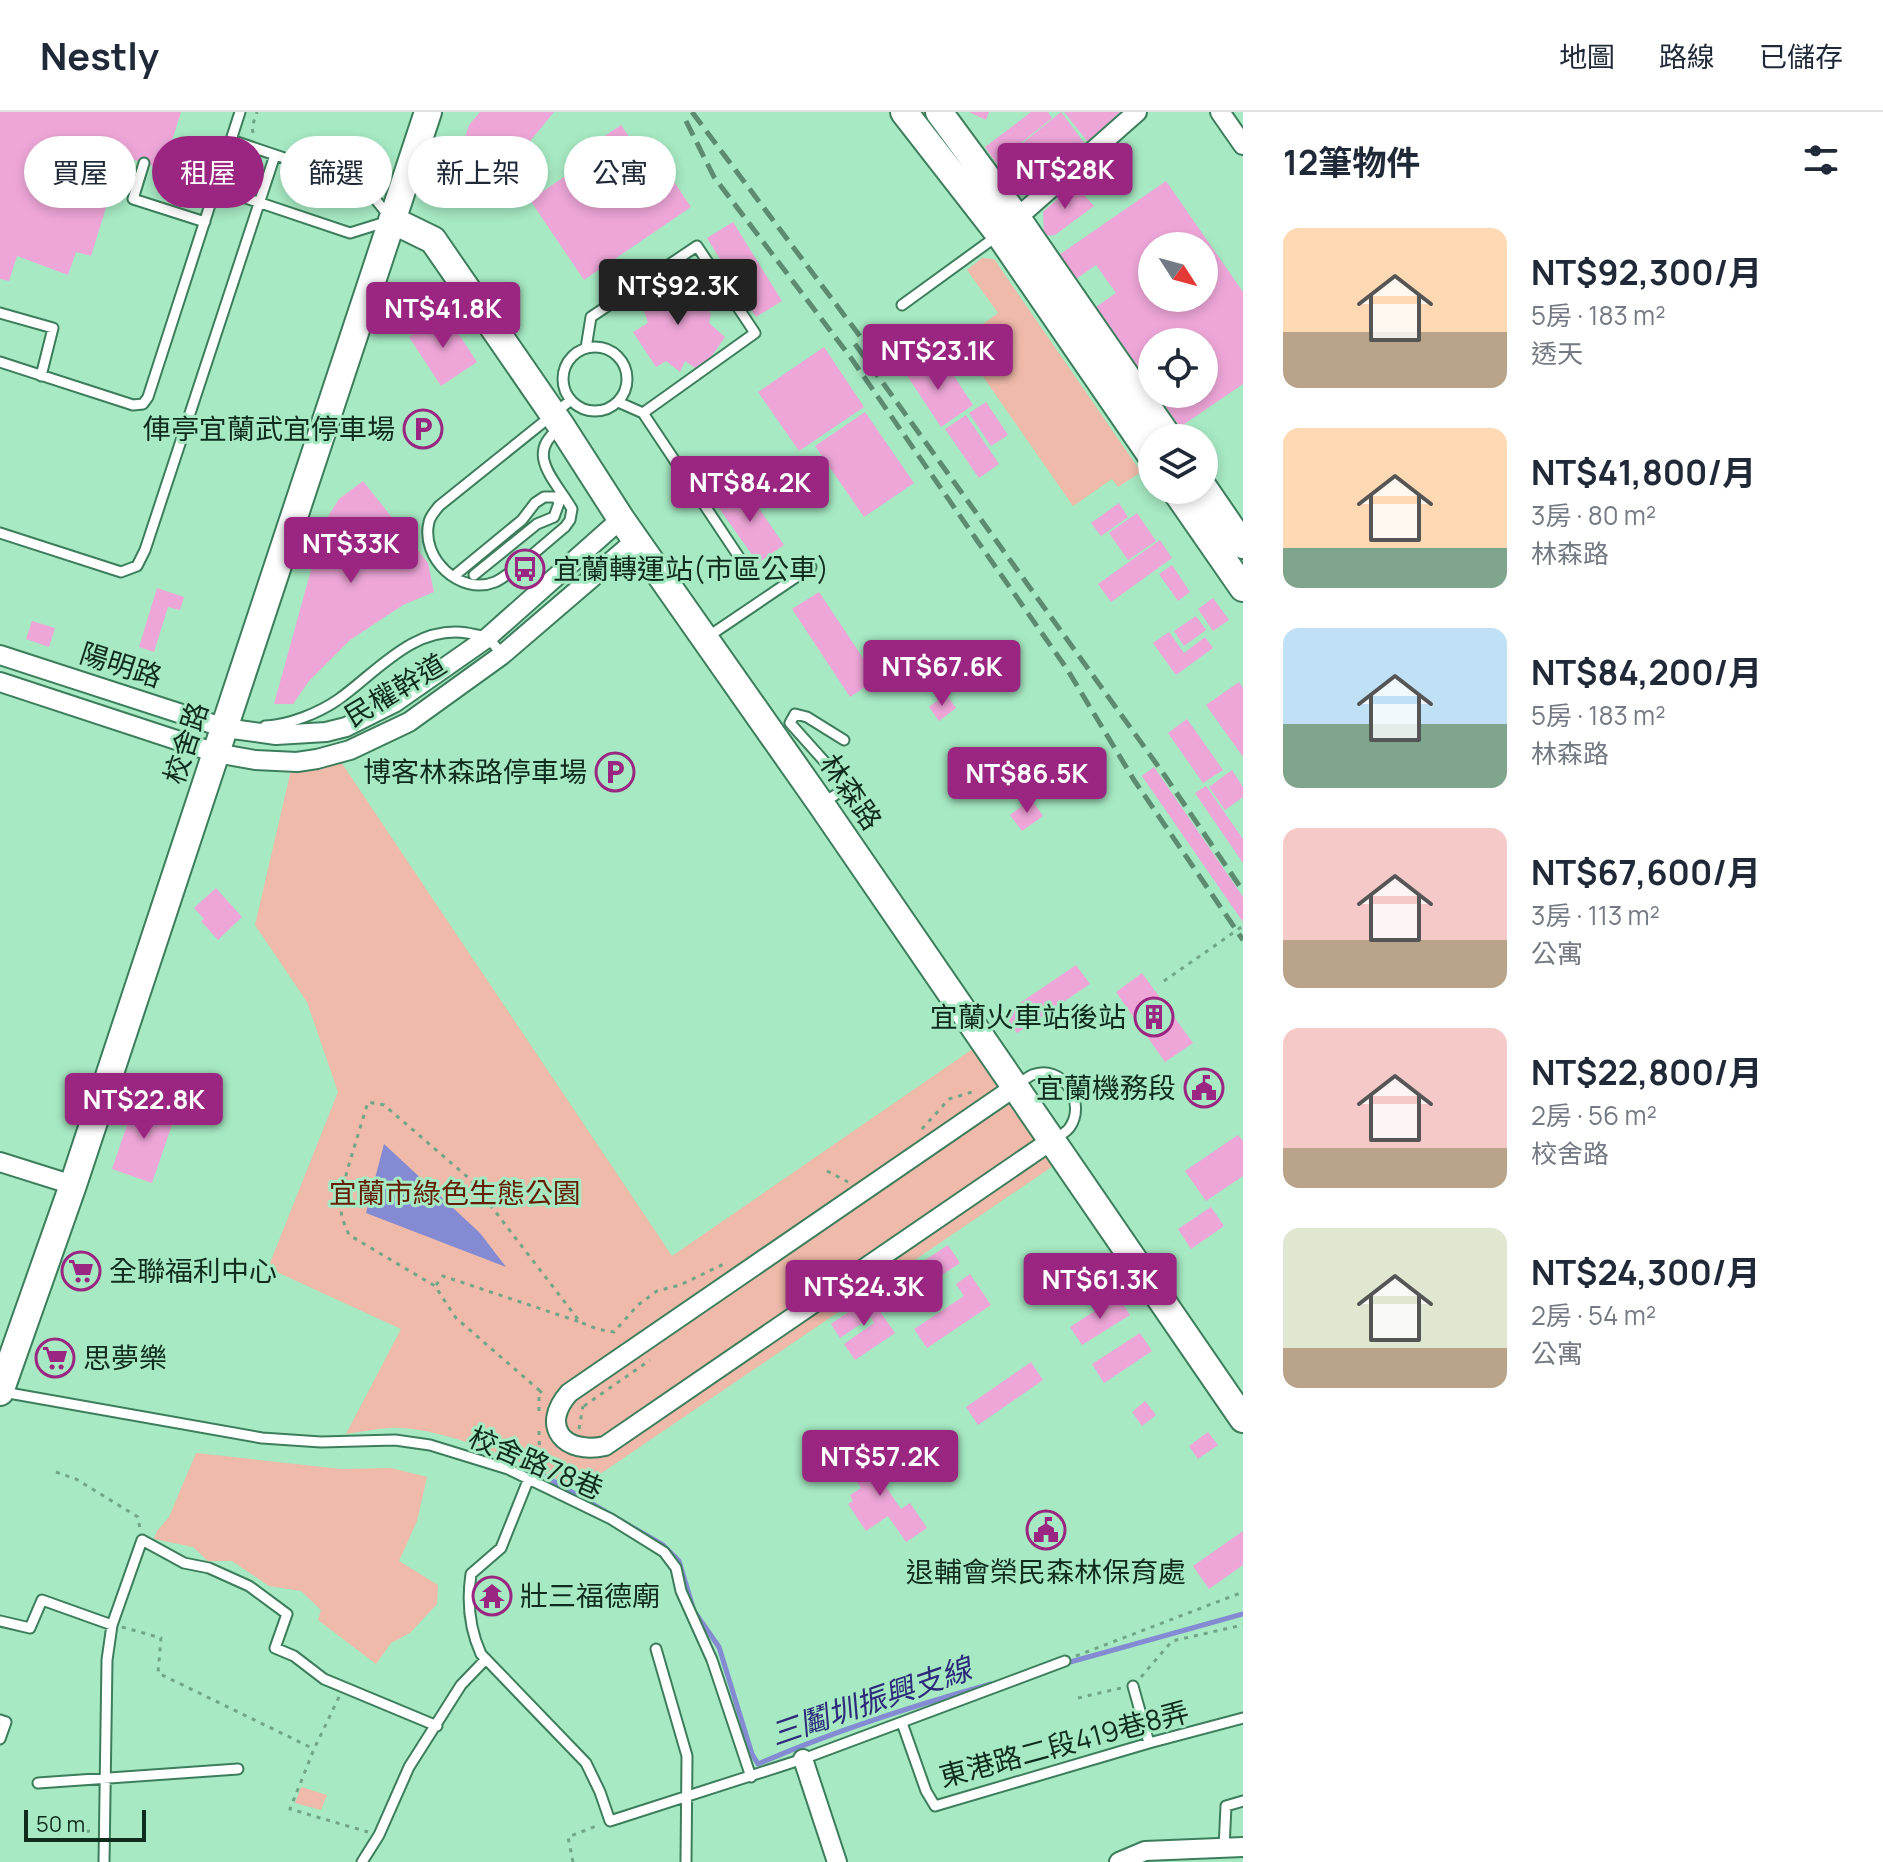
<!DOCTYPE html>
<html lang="zh-TW">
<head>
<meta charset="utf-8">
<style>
  :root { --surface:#fff; --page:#f6f6f7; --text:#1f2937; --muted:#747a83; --line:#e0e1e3; --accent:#9b2681 }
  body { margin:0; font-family:Manrope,"Noto Sans TC",sans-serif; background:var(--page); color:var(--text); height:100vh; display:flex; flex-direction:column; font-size:30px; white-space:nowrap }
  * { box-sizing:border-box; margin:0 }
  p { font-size:26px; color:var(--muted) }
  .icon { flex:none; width:44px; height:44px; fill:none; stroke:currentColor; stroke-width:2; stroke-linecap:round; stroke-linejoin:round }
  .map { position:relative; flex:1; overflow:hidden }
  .side { display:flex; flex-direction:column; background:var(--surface); width:640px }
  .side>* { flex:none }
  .hud { position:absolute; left:24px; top:24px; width:760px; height:72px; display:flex; gap:16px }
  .needle { width:52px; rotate:126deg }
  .controls { position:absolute; left:1138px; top:120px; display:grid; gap:16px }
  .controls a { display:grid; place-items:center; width:80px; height:80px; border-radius:50%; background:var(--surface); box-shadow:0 4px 12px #0003; font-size:40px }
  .scale { position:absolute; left:24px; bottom:20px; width:122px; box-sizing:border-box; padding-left:8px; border:4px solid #102c1d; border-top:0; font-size:22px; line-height:28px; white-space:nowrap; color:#102c1d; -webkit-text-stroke:6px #a6e9c2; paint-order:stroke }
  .price { position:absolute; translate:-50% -68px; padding:0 18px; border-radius:8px; background:var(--accent); color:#fff; font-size:26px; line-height:52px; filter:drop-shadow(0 2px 4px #0008) }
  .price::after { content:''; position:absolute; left:50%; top:48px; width:24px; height:18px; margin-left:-12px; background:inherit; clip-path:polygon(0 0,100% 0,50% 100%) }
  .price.selected { background:#222; color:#fff }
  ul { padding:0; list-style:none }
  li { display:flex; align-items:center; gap:24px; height:200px; padding:0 40px }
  li span { display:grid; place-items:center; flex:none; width:224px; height:160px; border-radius:16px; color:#555 }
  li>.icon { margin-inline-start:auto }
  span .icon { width:96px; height:96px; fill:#fffc; stroke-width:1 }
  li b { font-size:34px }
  h2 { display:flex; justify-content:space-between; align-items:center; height:96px; padding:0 40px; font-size:34px }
  .tag { padding:0 28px; border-radius:36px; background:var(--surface); box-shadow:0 4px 12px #0003; font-size:28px; line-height:72px }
  .tag.selected { background:var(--accent); color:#fff }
  header { display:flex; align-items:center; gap:48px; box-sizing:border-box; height:112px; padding:0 40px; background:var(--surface); border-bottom:2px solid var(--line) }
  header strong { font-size:38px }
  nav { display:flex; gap:44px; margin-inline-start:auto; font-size:28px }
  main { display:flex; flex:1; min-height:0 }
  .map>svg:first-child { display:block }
</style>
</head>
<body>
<header>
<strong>Nestly</strong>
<nav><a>地圖</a><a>路線</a><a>已儲存</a></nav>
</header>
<main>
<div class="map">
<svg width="1243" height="1750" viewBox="0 0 1243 1750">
  <rect width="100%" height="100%" fill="#a6e9c2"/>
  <path fill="#efbaa9" d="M982 146 994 147 1141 360 1118 375 1112 367 1073 394 959 230 998 201 967 158Z
    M341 650 672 1144 977 934 1056 1052 578 1377C530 1354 442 1313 389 1316 375 1317 360 1320 346 1322L401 1217 268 1156 338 980 307 890 255 813 291 658Z
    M196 1341 341 1357 391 1356 427 1365 417 1409 399 1449 438 1473 437 1492 410 1521 391 1531 376 1552 318 1508 321 1498 301 1479 269 1474 232 1449H208L193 1435 154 1427 157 1419 169 1405Z
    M301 1675 327 1683 321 1698 295 1691Z"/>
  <path fill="#848bd2" d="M384 1032 480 1121 506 1155 366 1101Z"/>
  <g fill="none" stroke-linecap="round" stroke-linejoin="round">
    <path stroke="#848bd2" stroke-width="5" d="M527 1354 663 1433 679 1449 694 1499 719 1535 752 1642 758 1652C834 1619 912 1594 991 1572
      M1063 1552 1243 1502"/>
  </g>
  <path fill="#eea6d8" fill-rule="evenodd" d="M0 0H181L163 57 122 44 91 144 76 140 68 163 17 144 9 169 0 167Z
    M480 0H554L490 78 484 73 468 92 448 76 469 13Z
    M969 0H989L986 8Z
    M1031 0H1048L1052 6 996 51 985 35Z
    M1061 0 1085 32 1031 80 1015 77 997 52Z
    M1064 0H1120L1088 30Z
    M621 13 638 38 648 31 691 95 584 168 530 88 589 48 582 39Z
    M1166 69 1243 180V272L1180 315 1157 282H1204V230H1152V275L1096 195 1116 181 1096 153 1076 167 1059 143ZM1152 134H1204V186H1152Z
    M1074 72 1094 94 1055 123 1044 124 1043 100Z
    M733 110 782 189 756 205 707 126Z
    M688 166 693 188 700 186 711 202 709 211 725 225 701 260 685 249 680 260 666 249 656 255 633 220 648 211 641 189H649L644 178Z
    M445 201 477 250 441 274 409 225Z
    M824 235 864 295 799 339 758 280Z
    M915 243 933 270 950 258 973 293 941 315 900 253Z
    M986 290 1008 323 991 334 969 301Z
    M865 300 914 371 864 405 815 334Z
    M966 303 999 352 979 366 945 317Z
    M363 369 428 451 434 480 403 493 350 528 309 569 293 592H274L324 411 339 387Z
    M743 373 784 433 758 451 716 392Z
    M1119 391 1128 405 1101 424 1091 411Z
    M1137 401 1156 429 1128 448 1109 421Z
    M1160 428 1172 446 1111 490 1098 472Z
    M1172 453 1190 480 1178 489 1159 462Z
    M157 476 184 485 180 498 168 495 154 540 139 535Z
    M819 480 877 567 850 585 792 497Z
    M1213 486 1229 508 1213 519 1198 497Z
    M1196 504 1206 518 1184 534 1174 519Z
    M32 509 55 516 49 535 26 527Z
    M1169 520 1184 541 1205 525 1213 536 1176 563 1153 531Z
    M1239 570 1243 576V645L1206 593Z
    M946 582 956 596 939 609 929 595Z
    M1187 607 1223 658 1203 671 1168 621Z
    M1154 655 1243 785V810L1142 664Z
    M1232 658 1243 675V685L1225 698 1209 675Z
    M1206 674 1243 727V751L1195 681Z
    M1031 687 1043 704 1022 719 1010 703Z
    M216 776 242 805 218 828 201 809 204 807 194 796Z
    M1076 853 1090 872 1017 921 1004 902Z
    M1142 861 1193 931 1165 950 1116 880Z
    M136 987 176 1001 152 1071 112 1057Z
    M1238 1023 1243 1029V1064L1206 1089 1185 1059Z
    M1211 1095 1224 1114 1191 1137 1178 1117Z
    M948 1133 960 1151 910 1184 913 1190 903 1197 887 1173Z
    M970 1162 991 1193 927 1236 914 1217 964 1184 956 1172Z
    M1118 1184 1130 1203 1082 1233 1070 1215Z
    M870 1185 895 1221 855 1248 844 1232 874 1211 871 1205 840 1226 831 1212Z
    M1140 1221 1152 1239 1104 1271 1092 1252Z
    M1031 1250 1043 1268 978 1313 966 1295Z
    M1145 1289 1156 1303 1142 1314 1132 1300Z
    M1208 1320 1218 1333 1198 1347 1189 1334Z
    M873 1335 889 1359 879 1365 901 1397 910 1391 927 1416 906 1430 888 1404 866 1419 848 1392 853 1389 850 1383 861 1376 846 1353Z
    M1243 1419V1453L1209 1477 1193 1454Z"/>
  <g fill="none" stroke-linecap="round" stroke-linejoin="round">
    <g stroke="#3c7e5b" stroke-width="13">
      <path id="lane" d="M144 51 133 87 205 110
        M216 76 350 121 392 108 364 73 231 28
        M902 193 997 124
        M0 201 53 216 41 264
        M563 267a32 32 0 1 1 64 0a32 32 0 1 1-64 0Z
        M586 236 591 205 697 134 755 221 643 301 618 290
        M0 250 133 293 143 292 148 285 240 0
        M643 301 743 451
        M559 317C524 342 556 369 572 397L570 408 565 415C550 427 510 464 495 470 460 484 420 446 429 410 430 404 436 398 439 394L571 288
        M0 421 121 460 137 454 145 438 275 43
        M454 464 522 408 535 391 544 385H556L559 391 554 405 537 412 474 463
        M706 526 811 455
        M265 614C289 613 319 601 339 587 378 559 414 513 467 521 472 522 481 523 485 525 492 528 498 538 502 543
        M824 690 840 680 841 668 790 611 795 602 807 605 844 628
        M1016 974C1020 971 1026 966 1032 963 1062 951 1087 990 1070 1015 1067 1020 1060 1023 1055 1027
        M3 1280 262 1326 321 1330 395 1328 430 1333 508 1357 611 1407 664 1440 676 1456 681 1479 712 1548 751 1665
        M529 1366 501 1436 471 1462C467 1489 470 1518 481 1542L586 1651 600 1680 610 1709 803 1647 1065 1549
        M0 1509 30 1516 42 1488 112 1513
        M656 1537 687 1644 686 1750
        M1133 1574 1149 1631
        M0 1608 6 1610 0 1627
        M902 1611 926 1679 935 1694 1149 1631 1243 1606
        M38 1671 238 1657
        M1224 1736 1226 1694 1243 1689
        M104 1750 107 1548 112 1513 142 1428 184 1451 209 1456 249 1474 287 1502 275 1536 294 1544 324 1567 437 1614
        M362 1750 379 1723 409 1655 461 1573 486 1547"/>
    </g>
    <g stroke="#3c7e5b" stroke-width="22">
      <path id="street" d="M1220 0 1243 33
        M1017 106 1137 0
        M0 543 225 616 276 623 326 620 346 615 394 591 487 526 621 407
        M0 570 216 641 255 648 297 650 317 647 350 638 409 610 502 543 636 428
        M1015 975 569 1281C539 1315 565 1343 605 1334L1052 1028
        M0 1050 73 1073
        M803 1647 837 1750
        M1119 1750 1145 1739 1243 1735"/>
    </g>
    <g stroke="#3c7e5b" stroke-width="30">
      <path id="secondary" d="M904 0 999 122 1152 345
        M939 0 1017 106 1169 326
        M392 108 433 128 562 315 621 407 821 692 1243 1307
        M1204 376 1243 433
        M1175 378 1243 476
        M0 1280 73 1073 428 0"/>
    </g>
    <path stroke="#70a587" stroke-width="3" stroke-dasharray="4 6" stroke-linecap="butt" d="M253 21 252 15 257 0
      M922 1017 949 987 972 980 976 982
      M827 1059 848 1070
      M436 1173 443 1164 580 1210
      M539 1278 545 1284
      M584 1294 650 1248
      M539 1299V1278L456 1206 435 1174 349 1123 342 1106 340 1090 347 1059 368 990 384 993 471 1068 580 1210 597 1217 614 1220 638 1193 657 1179 680 1173 726 1151
      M579 1317 583 1294
      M539 1319 540 1359
      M56 1360 76 1367 138 1405 140 1417
      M122 1515 161 1526 158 1561 314 1637
      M1076 1544 1243 1480
      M1141 1565 1172 1529 1243 1513
      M339 1585 314 1637 290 1697 368 1720
      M1078 1586 1121 1576
      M56 1721 92 1719
      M573 1750 568 1725 599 1713"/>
    <use href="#lane" stroke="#fff" stroke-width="9"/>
    <use href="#street" stroke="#fff" stroke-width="18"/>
    <use href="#secondary" stroke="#fff" stroke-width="26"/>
    <path stroke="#5c8b70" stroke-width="5" stroke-dasharray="16 8" stroke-linecap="butt" d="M692 0 871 239
      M686 9 714 65 851 246 976 427 1067 557 1134 668 1243 828
      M855 232 1163 661 1243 779"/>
    <path stroke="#70a587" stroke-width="3" stroke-dasharray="4 6" stroke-linecap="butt" d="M1164 869 1243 814"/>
  </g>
  <defs>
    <g id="parking-ring" transform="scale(2)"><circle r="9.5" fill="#a6e9c2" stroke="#9b2681" stroke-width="1.5"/><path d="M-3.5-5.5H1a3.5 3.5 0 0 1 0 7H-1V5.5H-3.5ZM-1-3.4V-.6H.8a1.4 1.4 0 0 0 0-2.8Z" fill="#9b2681"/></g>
    <g id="bus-ring" transform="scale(2)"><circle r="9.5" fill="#a6e9c2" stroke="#9b2681" stroke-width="1.5"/><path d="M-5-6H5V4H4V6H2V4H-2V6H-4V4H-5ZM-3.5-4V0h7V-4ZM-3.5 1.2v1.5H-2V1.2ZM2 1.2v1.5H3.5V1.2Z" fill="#9b2681"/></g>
    <g id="building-ring" transform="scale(2)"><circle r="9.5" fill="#a6e9c2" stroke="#9b2681" stroke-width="1.5"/><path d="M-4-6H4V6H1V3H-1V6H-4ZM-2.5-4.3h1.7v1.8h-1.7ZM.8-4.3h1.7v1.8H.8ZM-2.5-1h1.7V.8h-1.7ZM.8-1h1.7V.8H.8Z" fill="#9b2681"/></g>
    <g id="civic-ring" transform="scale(2)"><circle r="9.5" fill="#a6e9c2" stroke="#9b2681" stroke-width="1.5"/><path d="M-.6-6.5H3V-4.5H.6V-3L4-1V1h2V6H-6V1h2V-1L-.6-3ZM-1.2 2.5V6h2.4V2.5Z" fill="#9b2681"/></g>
    <g id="supermarket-ring" transform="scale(2)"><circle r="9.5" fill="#a6e9c2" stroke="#9b2681" stroke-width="1.5"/><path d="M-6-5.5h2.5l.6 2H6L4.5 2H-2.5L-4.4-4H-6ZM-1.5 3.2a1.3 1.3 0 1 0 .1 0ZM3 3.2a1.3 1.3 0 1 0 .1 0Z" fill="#9b2681"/></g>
    <g id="temple-ring" transform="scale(2)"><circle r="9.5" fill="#a6e9c2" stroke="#9b2681" stroke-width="1.5"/><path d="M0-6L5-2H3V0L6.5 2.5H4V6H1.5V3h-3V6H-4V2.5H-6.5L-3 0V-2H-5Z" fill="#9b2681"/></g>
  </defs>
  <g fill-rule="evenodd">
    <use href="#parking-ring" x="423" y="317"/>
    <use href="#bus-ring" x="525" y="457"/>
    <use href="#parking-ring" x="615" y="660"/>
    <use href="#building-ring" x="1154" y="905"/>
    <use href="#civic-ring" x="1204" y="976"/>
    <use href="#supermarket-ring" x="81" y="1159"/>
    <use href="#supermarket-ring" x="55" y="1246"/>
    <use href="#civic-ring" x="1046" y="1418"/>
    <use href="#temple-ring" x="492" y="1484"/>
  </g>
  <g text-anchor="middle" stroke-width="6" stroke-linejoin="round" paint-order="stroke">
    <g font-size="28" fill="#102c1d" stroke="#a6e9c2" text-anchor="end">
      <text x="395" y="327">俥亭宜蘭武宜停車場</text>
      <text x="553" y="467" text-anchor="start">宜蘭轉運站(市區公車)</text>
      <text x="587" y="670">博客林森路停車場</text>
      <text x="1126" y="915">宜蘭火車站後站</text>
      <text x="1176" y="986">宜蘭機務段</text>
      <text x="109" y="1169" text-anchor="start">全聯福利中心</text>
      <text x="83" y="1256" text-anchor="start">思夢樂</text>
      <text x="1046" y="1470" text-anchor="middle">退輔會榮民森林保育處</text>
      <text x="520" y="1494" text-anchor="start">壯三福德廟</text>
    </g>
    <g font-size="28" fill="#102c1d" stroke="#a6e9c2">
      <text transform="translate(121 553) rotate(18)" y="10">陽明路</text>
      <text transform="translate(395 578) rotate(-31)" y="10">民權幹道</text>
      <text transform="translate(186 631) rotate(-72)" y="10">校舍路</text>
      <text transform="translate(851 680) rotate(55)" y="10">林森路</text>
      <text transform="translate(536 1351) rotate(23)" y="10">校舍路78巷</text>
      <text transform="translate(1064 1632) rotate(-15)" y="10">東港路二段419巷8弄</text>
    </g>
    <g font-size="28" fill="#651e03" stroke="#a6e9c2">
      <text x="455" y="1091">宜蘭市綠色生態公園</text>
    </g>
    <g font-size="30" font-style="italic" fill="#2d297b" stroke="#a6e9c2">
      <text transform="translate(871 1590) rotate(-19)" y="10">三鬮圳振興支線</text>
    </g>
  </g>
</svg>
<div class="controls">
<a><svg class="needle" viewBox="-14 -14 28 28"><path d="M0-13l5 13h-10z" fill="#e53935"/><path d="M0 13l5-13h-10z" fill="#747a83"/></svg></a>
<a><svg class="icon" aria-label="locate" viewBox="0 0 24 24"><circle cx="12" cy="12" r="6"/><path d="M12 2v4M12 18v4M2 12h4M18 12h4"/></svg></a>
<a><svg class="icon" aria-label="layers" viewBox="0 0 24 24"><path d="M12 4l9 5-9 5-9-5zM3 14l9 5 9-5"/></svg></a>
</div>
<div class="scale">50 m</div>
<b class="price" style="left:1065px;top:99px">NT$28K</b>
<b class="price selected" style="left:678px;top:215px">NT$92.3K</b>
<b class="price" style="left:443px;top:238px">NT$41.8K</b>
<b class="price" style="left:938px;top:280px">NT$23.1K</b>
<b class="price" style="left:750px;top:412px">NT$84.2K</b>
<b class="price" style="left:351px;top:473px">NT$33K</b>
<b class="price" style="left:942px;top:596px">NT$67.6K</b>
<b class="price" style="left:1027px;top:703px">NT$86.5K</b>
<b class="price" style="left:144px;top:1029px">NT$22.8K</b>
<b class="price" style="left:1100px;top:1209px">NT$61.3K</b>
<b class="price" style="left:864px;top:1216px">NT$24.3K</b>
<b class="price" style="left:880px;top:1386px">NT$57.2K</b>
<div class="hud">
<a class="tag">買屋</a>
<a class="tag selected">租屋</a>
<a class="tag">篩選</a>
<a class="tag">新上架</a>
<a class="tag">公寓</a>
</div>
</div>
<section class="side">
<h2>12筆物件<svg class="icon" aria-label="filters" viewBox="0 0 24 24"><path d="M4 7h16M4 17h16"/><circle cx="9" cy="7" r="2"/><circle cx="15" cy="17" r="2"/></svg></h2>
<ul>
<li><span style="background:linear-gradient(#ffd9b3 65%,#b9a48a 0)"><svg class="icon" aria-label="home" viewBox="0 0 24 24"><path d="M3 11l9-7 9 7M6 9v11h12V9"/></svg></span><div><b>NT$92,300/月</b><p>5房 · 183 m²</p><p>透天</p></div></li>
<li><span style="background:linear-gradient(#ffd9b3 75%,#7fa58c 0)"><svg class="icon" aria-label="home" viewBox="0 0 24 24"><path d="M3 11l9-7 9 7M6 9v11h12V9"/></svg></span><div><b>NT$41,800/月</b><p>3房 · 80 m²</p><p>林森路</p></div></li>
<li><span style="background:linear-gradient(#bfe0f5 60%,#7fa58c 0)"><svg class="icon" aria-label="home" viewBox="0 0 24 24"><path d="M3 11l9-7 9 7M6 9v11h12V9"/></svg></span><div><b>NT$84,200/月</b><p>5房 · 183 m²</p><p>林森路</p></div></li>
<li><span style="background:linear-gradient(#f6c9c9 70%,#b9a48a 0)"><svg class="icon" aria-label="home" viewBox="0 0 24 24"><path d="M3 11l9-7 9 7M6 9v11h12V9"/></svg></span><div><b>NT$67,600/月</b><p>3房 · 113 m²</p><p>公寓</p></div></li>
<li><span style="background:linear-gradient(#f6c9c9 75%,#b9a48a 0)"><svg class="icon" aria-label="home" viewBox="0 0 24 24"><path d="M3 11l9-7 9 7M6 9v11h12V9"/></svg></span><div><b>NT$22,800/月</b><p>2房 · 56 m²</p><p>校舍路</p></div></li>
<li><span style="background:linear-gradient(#dfe7d0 75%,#b9a48a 0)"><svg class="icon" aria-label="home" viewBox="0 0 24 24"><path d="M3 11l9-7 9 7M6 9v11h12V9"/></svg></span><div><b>NT$24,300/月</b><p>2房 · 54 m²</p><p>公寓</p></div></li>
</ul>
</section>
</main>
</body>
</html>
